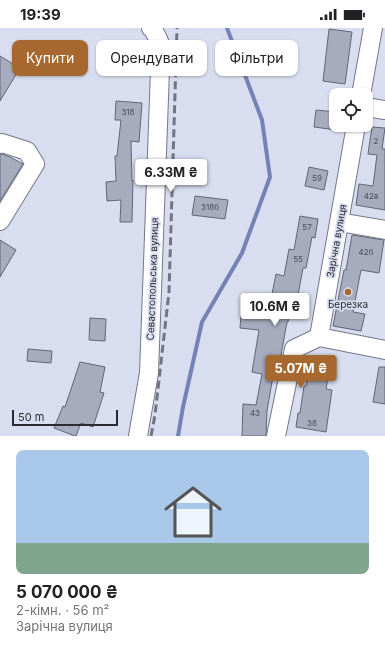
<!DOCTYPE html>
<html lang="uk">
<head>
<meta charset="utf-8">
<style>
  :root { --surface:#fff; --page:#f6f6f6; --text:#202124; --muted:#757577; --line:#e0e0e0; --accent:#a6682e }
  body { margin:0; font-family:Inter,sans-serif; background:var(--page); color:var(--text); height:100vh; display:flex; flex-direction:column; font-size:15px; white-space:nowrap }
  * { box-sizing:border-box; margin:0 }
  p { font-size:13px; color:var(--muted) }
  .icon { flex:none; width:22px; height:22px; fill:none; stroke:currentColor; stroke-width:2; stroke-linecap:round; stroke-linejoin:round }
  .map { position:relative; height:408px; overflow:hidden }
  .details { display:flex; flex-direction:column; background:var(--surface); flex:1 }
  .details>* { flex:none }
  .guide { position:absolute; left:12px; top:12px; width:361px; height:36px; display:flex; gap:8px }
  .buttons { position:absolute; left:329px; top:60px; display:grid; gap:8px }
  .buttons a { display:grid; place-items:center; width:44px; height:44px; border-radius:8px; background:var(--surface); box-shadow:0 1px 3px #0004; font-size:20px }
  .scale { position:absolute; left:12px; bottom:10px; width:106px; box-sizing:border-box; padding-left:4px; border:2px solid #292b32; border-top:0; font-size:11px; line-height:14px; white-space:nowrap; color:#292b32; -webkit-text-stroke:3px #d8def0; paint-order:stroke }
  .price { position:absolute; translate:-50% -34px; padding:0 9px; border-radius:4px; background:#fff; color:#222; font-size:13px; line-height:26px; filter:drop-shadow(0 1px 2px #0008) }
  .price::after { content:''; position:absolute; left:50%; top:24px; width:12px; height:9px; margin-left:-6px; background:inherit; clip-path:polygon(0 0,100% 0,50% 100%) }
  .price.on { background:var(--accent); color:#fff }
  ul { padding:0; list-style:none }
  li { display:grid; align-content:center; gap:8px; height:212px; padding:0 16px }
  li+li { border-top:1px solid var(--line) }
  li span { display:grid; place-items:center; height:124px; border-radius:8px; color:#555 }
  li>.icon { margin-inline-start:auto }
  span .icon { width:72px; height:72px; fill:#fffc; stroke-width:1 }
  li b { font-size:17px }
  .chip { padding:0 14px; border-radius:8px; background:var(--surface); box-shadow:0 1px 3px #0004; font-size:14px; line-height:36px }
  .chip.on { background:var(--accent); color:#fff }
  .status { display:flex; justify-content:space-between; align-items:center; height:28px; padding:0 20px; background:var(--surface); direction:ltr }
  .status svg { height:11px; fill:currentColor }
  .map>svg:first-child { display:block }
</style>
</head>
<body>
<div class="status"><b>19:39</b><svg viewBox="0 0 49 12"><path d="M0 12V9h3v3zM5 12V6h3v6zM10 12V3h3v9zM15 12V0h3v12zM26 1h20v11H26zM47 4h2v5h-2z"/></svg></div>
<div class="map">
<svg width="385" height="408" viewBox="0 0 385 408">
  <rect width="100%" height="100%" fill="#d8def0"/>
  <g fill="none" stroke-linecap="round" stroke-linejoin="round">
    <path stroke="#7383b5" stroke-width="4" d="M178 408 183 379 202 294 242 225 270 149 262 92 227 0"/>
  </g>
  <path fill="#a6acbd" stroke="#606675" d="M329 1 352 4 345 56 323 53Z
    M110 22 139 25 138 38 125 37 124 42 108 41Z
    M0 28 20 40 0 73Z
    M116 73 142 75 139 114 131 113 132 153 133 152 132 194H120L121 172 107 173 106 154 116 153 115 128H117L121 92H115Z
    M316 82 336 84V102L314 99Z
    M372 99 385 100 382 121H385V182L356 177 359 156 373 158 377 127 368 126Z
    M0 126H2L10 129 23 136 0 173Z
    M309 139 328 143 324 162 305 158Z
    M195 168 228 172 225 191 192 187Z
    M300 188 318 191 315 210 312 209 306 240H303L298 267 291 266 288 294H287L277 349 273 348 267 383 266 408H242L243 376 256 377 262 346 252 344 259 302 240 300 241 287 261 289 263 275 270 276 276 246 284 248 289 221 294 222Z
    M352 207 384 212 379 245 361 242 353 284 365 286 361 303 333 298 344 242H346Z
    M0 212 16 222 0 249Z
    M90 290 106 291 105 313 89 312Z
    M28 321 52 323 51 335 27 333Z
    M310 328 331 332 326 361 332 362 326 404 296 399 298 385H300L304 358H306Z
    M80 334 105 339 100 364 104 365 93 399 81 395 76 408H75L54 400 63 378 65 379Z
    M379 339H385V376L373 374Z"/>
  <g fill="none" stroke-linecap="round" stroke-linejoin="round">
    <g stroke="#737888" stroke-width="20">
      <path id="minor" d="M361 67 373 0
        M366 79 385 82
        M0 116 2 115 27 123 35 136 0 193
        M339 194 385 202
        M319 309 356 97
        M319 309 385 322
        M138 408 149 345 160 42 159 13 153 1 151 0
        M276 408 294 321 319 309"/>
    </g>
    <use href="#minor" stroke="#fff" stroke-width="18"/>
    <path stroke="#717581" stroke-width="3" stroke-dasharray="8 4" stroke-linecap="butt" d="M151 408 155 387 169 264 177 0"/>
  </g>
  <circle fill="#a6682e" stroke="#d8def0" stroke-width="1.5" cx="348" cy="264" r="4"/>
  <g text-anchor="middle" stroke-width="3.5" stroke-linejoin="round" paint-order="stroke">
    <g font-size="8" fill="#484b55">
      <text x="128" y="87">318</text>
      <text x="376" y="116">2</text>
      <text x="317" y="153">59</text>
      <text x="371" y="171">42а</text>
      <text x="210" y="182">318б</text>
      <text x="307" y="202">57</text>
      <text x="366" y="227">42б</text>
      <text x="298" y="234">55</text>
      <text x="255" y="388">43</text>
      <text x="312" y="398">38</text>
    </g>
    <g font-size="10" fill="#292b32" stroke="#d8def0">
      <text transform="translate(336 213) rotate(-80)" y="4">Зарічна вулиця</text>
      <text transform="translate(152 251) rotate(-88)" y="4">Севастопольська вулиця</text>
    </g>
    <g font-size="10" fill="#292b32" stroke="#d8def0">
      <text x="348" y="280">Березка</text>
    </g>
  </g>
</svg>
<div class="buttons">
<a><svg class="icon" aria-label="locate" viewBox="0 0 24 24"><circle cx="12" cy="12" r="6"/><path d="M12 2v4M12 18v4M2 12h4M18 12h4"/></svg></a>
</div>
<div class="scale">50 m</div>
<b class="price" style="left:171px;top:165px">6.33M ₴</b>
<b class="price" style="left:275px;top:299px">10.6M ₴</b>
<b class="price on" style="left:301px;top:361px">5.07M ₴</b>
<div class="guide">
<a class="chip on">Купити</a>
<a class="chip">Орендувати</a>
<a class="chip">Фільтри</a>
</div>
</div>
<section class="details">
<ul>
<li><span style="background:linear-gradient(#a9c7e8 75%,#7fa58c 0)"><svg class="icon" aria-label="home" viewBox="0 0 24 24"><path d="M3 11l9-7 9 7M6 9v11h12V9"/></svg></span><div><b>5 070 000 ₴</b><p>2-кімн. · 56 m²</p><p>Зарічна вулиця</p></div></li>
</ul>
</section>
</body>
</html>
